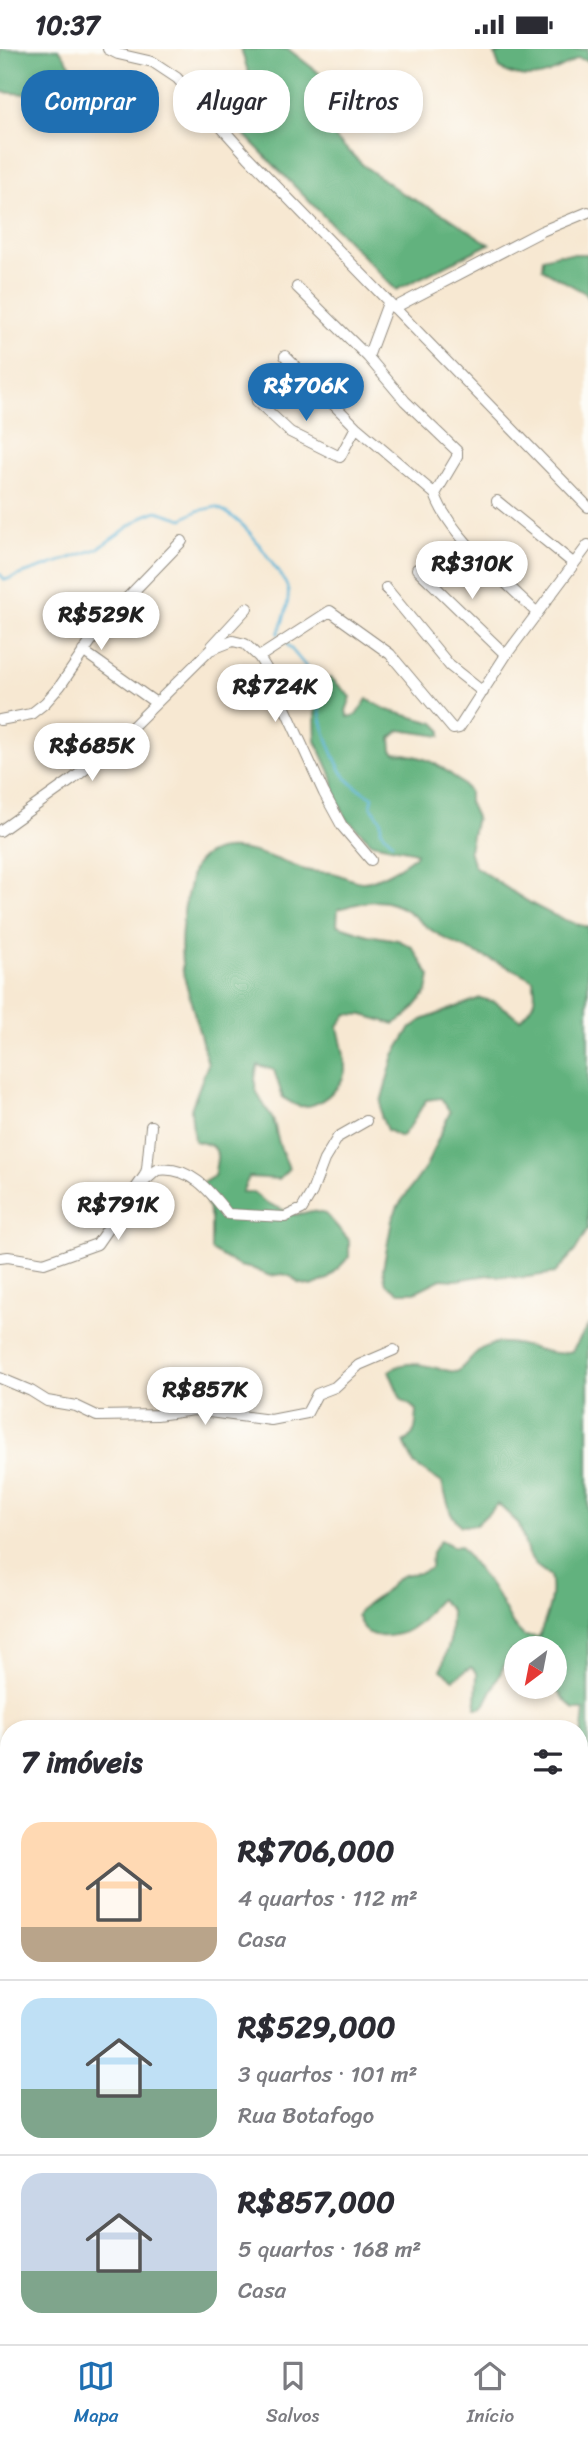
<!DOCTYPE html>
<html lang="pt">
<head>
<meta charset="utf-8">
<style>
  :root { --surface:#fff; --page:#f2f2f3; --text:#2b2b33; --muted:#7c7c81; --line:#e1e1e2; --accent:#1f6fb2 }
  body { margin:0; font-family:Sriracha,sans-serif; background:var(--page); color:var(--text); height:100vh; display:flex; flex-direction:column; font-size:26px; white-space:nowrap }
  * { box-sizing:border-box; margin:0 }
  p { font-size:23px; color:var(--muted) }
  .icon { flex:none; width:38px; height:38px; fill:none; stroke:currentColor; stroke-width:2; stroke-linecap:round; stroke-linejoin:round }
  .map { position:relative; flex:1; overflow:hidden }
  .side { position:absolute; left:0px; top:1671px; width:588px; height:625px; display:flex; flex-direction:column; background:var(--surface); border-radius:28px 28px 0 0; box-shadow:0 4px 10px #0003 }
  .side>* { flex:none }
  .guide { position:absolute; left:21px; top:21px; width:546px; height:63px; display:flex; gap:14px }
  .needle { width:46px; rotate:212deg }
  .controls { position:absolute; left:504px; top:1587px; display:grid; gap:14px }
  .controls a { display:grid; place-items:center; width:63px; height:63px; border-radius:50%; background:var(--surface); box-shadow:0 4px 10px #0003; font-size:35px }
  .price { position:absolute; translate:-50% -60px; padding:0 16px; border-radius:24px; background:#fff; color:#222; font-size:23px; line-height:46px; filter:drop-shadow(0 2px 4px #0008) }
  .price::after { content:''; position:absolute; left:50%; top:42px; width:21px; height:16px; margin-left:-10px; background:inherit; clip-path:polygon(0 0,100% 0,50% 100%) }
  .price.active { background:var(--accent); color:#fff }
  ul { padding:0; list-style:none }
  li { display:flex; align-items:center; gap:21px; height:175px; padding:0 21px }
  li+li { border-top:2px solid var(--line) }
  li span { display:grid; place-items:center; flex:none; width:196px; height:140px; border-radius:21px; color:#555 }
  li>.icon { margin-inline-start:auto }
  span .icon { width:84px; height:84px; fill:#fffc; stroke-width:1 }
  li b { font-size:30px }
  h2 { display:flex; justify-content:space-between; align-items:center; height:84px; padding:0 21px; font-size:30px }
  .pill { padding:0 24px; border-radius:28px; background:var(--surface); box-shadow:0 4px 10px #0003; font-size:24px; line-height:63px }
  .pill.active { background:var(--accent); color:#fff }
  .status { display:flex; justify-content:space-between; align-items:center; height:49px; padding:0 35px; background:var(--surface); direction:ltr }
  .status svg { height:19px; fill:currentColor }
  .tab-bar { display:flex; justify-content:space-around; align-items:center; height:98px; border-top:2px solid var(--line); background:var(--surface); font-size:19px; color:var(--muted) }
  .tab-bar a { display:grid; justify-items:center; gap:4px }
  .tab-bar .active { color:var(--accent) }
  .map>svg:first-child { display:block }
</style>
</head>
<body>
<div class="status"><b>10:37</b><svg viewBox="0 0 49 12"><path d="M0 12V9h3v3zM5 12V6h3v6zM10 12V3h3v9zM15 12V0h3v12zM26 1h20v11H26zM47 4h2v5h-2z"/></svg></div>
<div class="map">
<svg width="588" height="2295" viewBox="0 0 588 2295">
  <rect width="100%" height="100%" fill="#fdfcf7"/>
  <filter id="ink" filterUnits="userSpaceOnUse"><feTurbulence type="fractalNoise" baseFrequency=".0143" numOctaves="2"/><feDisplacementMap in="SourceGraphic" scale="14" xChannelSelector="R" yChannelSelector="G"/><feConvolveMatrix kernelMatrix="1 2 1 2 8 2 1 2 1" color-interpolation-filters="sRGB"/></filter>
  <filter id="wash" filterUnits="userSpaceOnUse"><feTurbulence type="fractalNoise" baseFrequency=".00686" numOctaves="4" result="noise"/><feDisplacementMap in="SourceGraphic" scale="28" xChannelSelector="R" yChannelSelector="G"/><feGaussianBlur stdDeviation="1.57" result="paint"/><feColorMatrix in="noise" values="0 0 0 0 0 0 0 0 0 0 0 0 0 0 0 0 0 1.4 0 .05"/><feComposite in="paint" operator="in"/></filter>
  <g filter="url(#wash)">
    <rect width="100%" height="100%" fill="#f7e8d2"/>
    <path fill="#62b27e" stroke="#466e54" stroke-width="2" d="M0 0H59L94 50 0 43Z
      M241 0H288L328 31 327 65 336 90 363 116 403 145 447 167 489 195 396 241 224 65 253 39Z
      M508 0H588V12L578 9C551 26 530 36 500 20L495 6Z
      M558 205H588V249L585 244 542 220 543 209Z
      M331 629 351 648 346 662 348 668 356 666 367 650 387 661 434 674 441 681V687L400 681 391 689 392 701 395 704C427 706 447 719 469 742V753L476 768 469 801 474 817C509 840 546 869 588 878V1180L575 1202 555 1224 521 1229 488 1226 456 1231 441 1230 415 1243H399L386 1235 383 1220 392 1171 398 1157 426 1118 450 1063 441 1049 426 1051 411 1076 401 1088 387 1081 381 1067V1053L394 1006 410 980 422 971 480 949 495 953 520 970C533 958 538 950 533 931 503 912 466 904 436 884 416 872 412 859 386 853 371 850 353 856 338 860L337 876 368 886 398 891 412 898 430 927 427 943 408 966 394 975 363 966 347 965 338 977C340 991 346 1007 345 1022 342 1040 317 1060 299 1057 294 1056 288 1051 283 1049L274 1021 258 1016C249 1044 262 1049 273 1071 275 1076 276 1082 277 1087 280 1099 284 1108 289 1119L279 1130 249 1128 242 1143H253L265 1153 295 1166 312 1162 326 1165 349 1191V1208L328 1230 312 1237 298 1234 292 1228 283 1225 270 1227 254 1220 239 1217 211 1201V1169L201 1135 214 1127C219 1101 221 1097 194 1092L191 1060 208 1015 183 923C179 896 182 864 189 839 191 830 191 821 197 814 222 784 273 809 302 820 312 824 323 822 333 824 342 826 353 833 363 833 376 833 406 815 415 807L416 804 412 802 372 794 346 769 337 750 331 725 316 692 314 643 324 631Z
      M588 1277V1717L579 1712C579 1694 583 1678 584 1661H574L553 1638 555 1600 512 1601 485 1655 481 1659H476L477 1624 471 1618 454 1630 441 1621 450 1592 451 1561 440 1550C431 1557 426 1568 418 1575 405 1586 378 1593 365 1581 361 1577 359 1571 357 1566 364 1557 369 1554 378 1548 388 1542 392 1530 404 1526 417 1523 417 1527 431 1519L432 1503 441 1491 454 1498 460 1497 497 1546 513 1576 524 1587 539 1588C546 1567 555 1550 550 1527L538 1518 528 1505 519 1475 498 1455 476 1476 461 1477 451 1465 442 1434 414 1415 404 1393C417 1387 416 1374 417 1361L401 1350 389 1322C410 1306 434 1321 457 1323 466 1316 473 1305 481 1300 506 1285 532 1302 556 1304 561 1305 567 1303 572 1302Z
      M9 2121V2271L0 2273V2160L4 2157Z"/>
    <g fill="none" stroke-linecap="round" stroke-linejoin="round">
      <path stroke="#58b2d6" stroke-width="2.5" d="M0 525 5 531 97 500 144 467 157 462 183 470 197 462 216 458C243 470 259 494 274 517 279 524 286 532 288 541 290 555 283 573 278 585
        M287 595 307 619 322 626C324 637 319 644 319 654 319 672 333 708 342 723 349 735 361 742 373 748L371 757 381 771V781L392 793"/>
    </g>
  </g>
  <g filter="url(#ink)">
    <g fill="none" stroke-linecap="round" stroke-linejoin="round">
      <g stroke="#918a7e" stroke-width="12">
        <path id="street" d="M108 0 118 5 153 13 177 29 248 108 588 458
          M297 238 368 308 405 352 457 402V408L435 445C448 485 505 532 536 563
          M394 259 542 182 588 163
          M285 307 356 378 435 445
          M368 308 388 254
          M257 352 290 383 340 408 356 378
          M497 452 573 514
          M417 520 506 606
          M386 539 450 617 483 643
          M212 597 247 559
          M83 602 156 654
          M259 608 330 562 390 605 453 680 459 679 506 606 588 496
          M0 671 31 665 45 654 60 637 104 573 182 492
          M0 782 73 730 109 701 210 601 233 592 245 595 259 608 269 624 324 744 342 777 371 811
          M137 1139 157 1121C190 1116 210 1142 228 1165L285 1168 302 1160 312 1143 324 1111 338 1088 366 1072
          M0 1209 8 1208 44 1214 97 1195 145 1126 147 1120 151 1077
          M0 1329 31 1342 47 1352 76 1357 97 1367 157 1366 194 1361 271 1371 307 1364 317 1345 335 1338 359 1316 394 1301
          M579 2235 588 2244
          M412 2293 440 2295
          M565 2295 588 2283"/>
      </g>
      <use href="#street" stroke="#fff" stroke-width="10"/>
    </g>
  </g>
</svg>
<div class="controls">
<a><svg class="needle" viewBox="-14 -14 28 28"><path d="M0-13l5 13h-10z" fill="#e53935"/><path d="M0 13l5-13h-10z" fill="#7c7c81"/></svg></a>
</div>
<b class="price active" style="left:306px;top:374px">R$706K</b>
<b class="price" style="left:472px;top:552px">R$310K</b>
<b class="price" style="left:101px;top:603px">R$529K</b>
<b class="price" style="left:275px;top:675px">R$724K</b>
<b class="price" style="left:92px;top:734px">R$685K</b>
<b class="price" style="left:118px;top:1193px">R$791K</b>
<b class="price" style="left:205px;top:1378px">R$857K</b>
<div class="guide">
<a class="pill active">Comprar</a>
<a class="pill">Alugar</a>
<a class="pill">Filtros</a>
</div>
<section class="side">
<h2>7 imóveis<svg class="icon" aria-label="filters" viewBox="0 0 24 24"><path d="M4 7h16M4 17h16"/><circle cx="9" cy="7" r="2"/><circle cx="15" cy="17" r="2"/></svg></h2>
<ul>
<li><span style="background:linear-gradient(#ffd9b3 75%,#b9a48a 0)"><svg class="icon" aria-label="home" viewBox="0 0 24 24"><path d="M3 11l9-7 9 7M6 9v11h12V9"/></svg></span><div><b>R$706,000</b><p>4 quartos · 112 m²</p><p>Casa</p></div></li>
<li><span style="background:linear-gradient(#bfe0f5 65%,#7fa58c 0)"><svg class="icon" aria-label="home" viewBox="0 0 24 24"><path d="M3 11l9-7 9 7M6 9v11h12V9"/></svg></span><div><b>R$529,000</b><p>3 quartos · 101 m²</p><p>Rua Botafogo</p></div></li>
<li><span style="background:linear-gradient(#c9d6e8 70%,#7fa58c 0)"><svg class="icon" aria-label="home" viewBox="0 0 24 24"><path d="M3 11l9-7 9 7M6 9v11h12V9"/></svg></span><div><b>R$857,000</b><p>5 quartos · 168 m²</p><p>Casa</p></div></li>
</ul>
</section>
</div>
<nav class="tab-bar">
<a class="active"><svg class="icon" aria-label="map" viewBox="0 0 24 24"><path d="M3 6l6-2 6 2 6-2v14l-6 2-6-2-6 2zM9 4v14M15 6v14"/></svg>Mapa</a>
<a><svg class="icon" aria-label="saved" viewBox="0 0 24 24"><path d="M7 4h10v16l-5-4-5 4z"/></svg>Salvos</a>
<a><svg class="icon" aria-label="home" viewBox="0 0 24 24"><path d="M3 11l9-7 9 7M6 9v11h12V9"/></svg>Início</a>
</nav>
</body>
</html>
